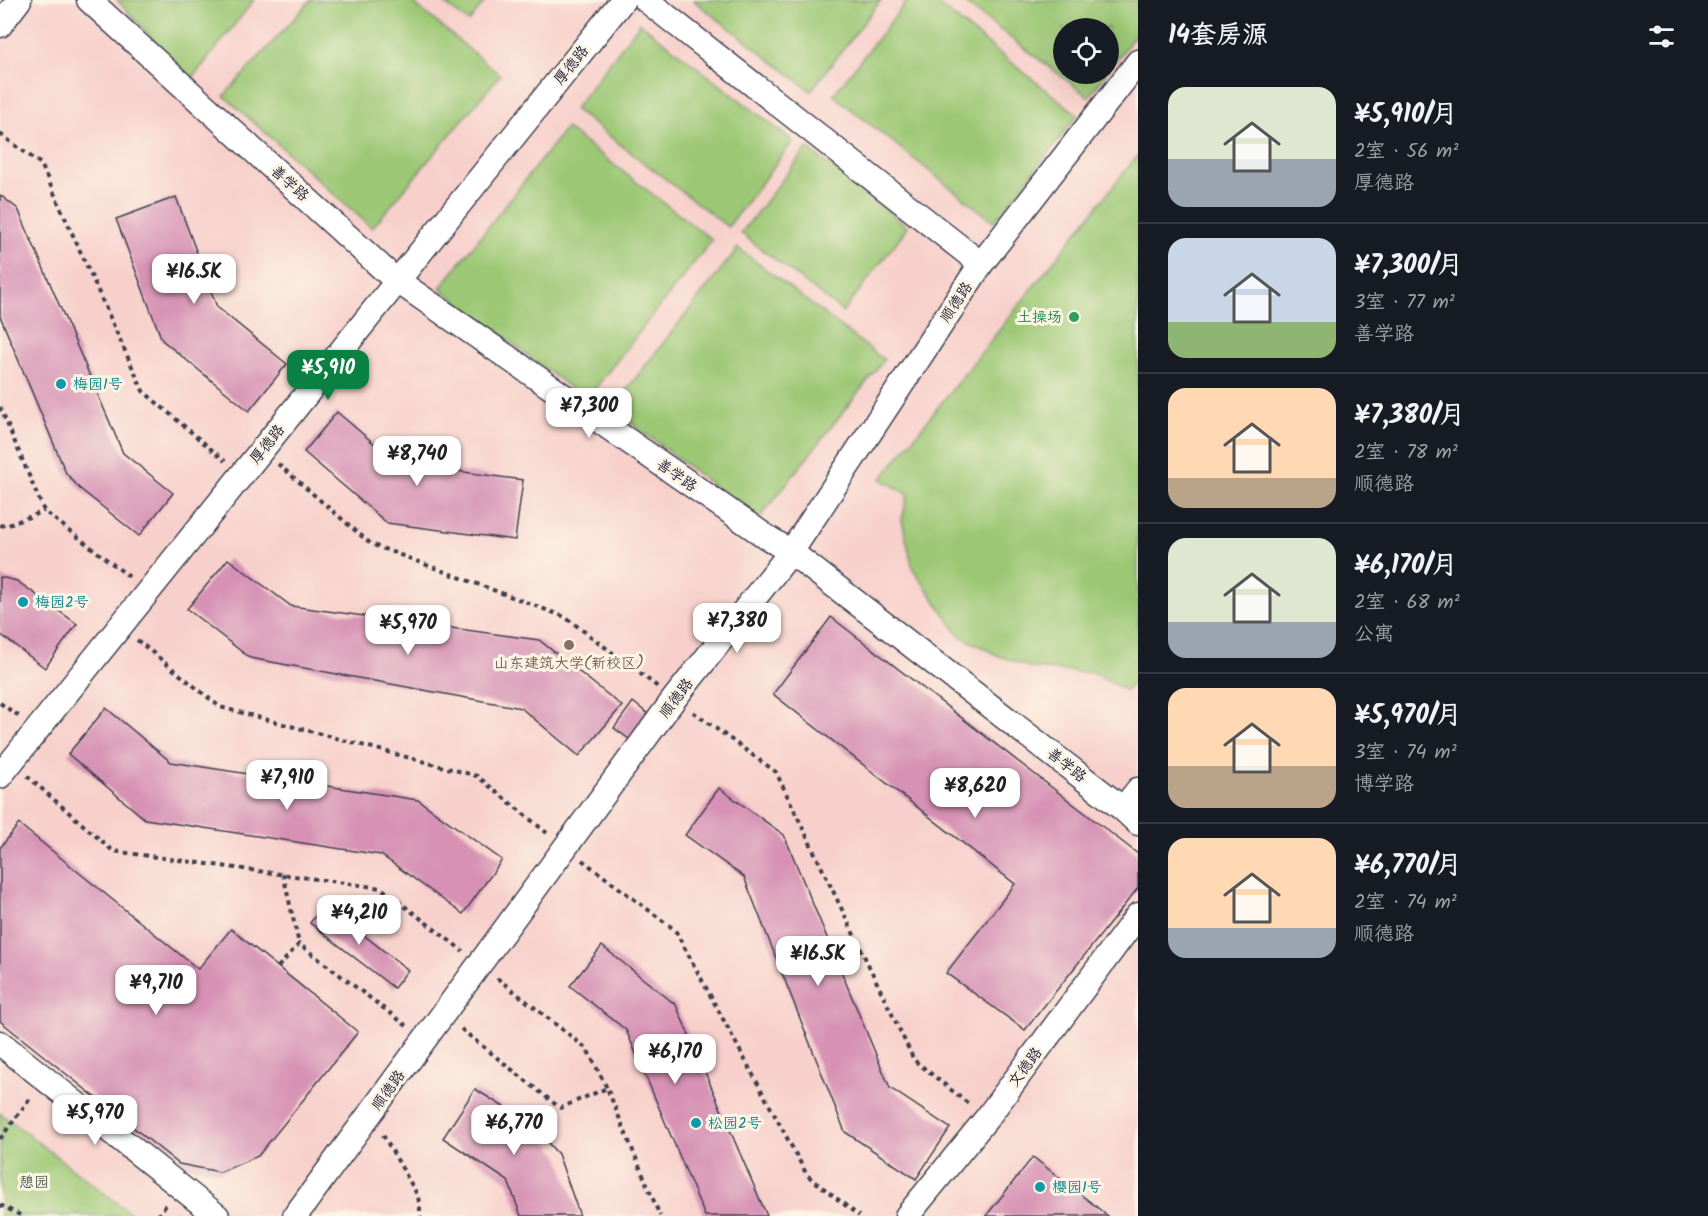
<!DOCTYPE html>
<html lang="zh">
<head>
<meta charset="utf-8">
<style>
  :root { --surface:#171b24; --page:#242831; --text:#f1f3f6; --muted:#9ea1a6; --line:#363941; --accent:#0b8043 }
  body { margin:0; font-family:Kalam,"LXGW WenKai TC",sans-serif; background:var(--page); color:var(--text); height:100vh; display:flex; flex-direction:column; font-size:22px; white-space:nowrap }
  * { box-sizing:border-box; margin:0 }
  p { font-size:20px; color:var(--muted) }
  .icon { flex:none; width:33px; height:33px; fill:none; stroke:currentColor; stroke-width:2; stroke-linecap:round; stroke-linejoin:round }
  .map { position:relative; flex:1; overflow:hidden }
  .drawer { display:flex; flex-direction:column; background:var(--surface); width:570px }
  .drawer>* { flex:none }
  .buttons { position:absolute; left:1053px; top:18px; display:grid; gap:12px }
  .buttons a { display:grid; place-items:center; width:66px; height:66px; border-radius:50%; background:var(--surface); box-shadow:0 6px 24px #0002; font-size:30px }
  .price { position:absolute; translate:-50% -51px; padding:0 14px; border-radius:12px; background:#fff; color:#222; font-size:20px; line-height:39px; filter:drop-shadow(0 2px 3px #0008) }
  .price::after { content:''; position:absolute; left:50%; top:36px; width:18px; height:14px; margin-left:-9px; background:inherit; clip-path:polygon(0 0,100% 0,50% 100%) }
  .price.active { background:var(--accent); color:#fff }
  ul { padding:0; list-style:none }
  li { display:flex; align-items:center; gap:18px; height:150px; padding:0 30px }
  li+li { border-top:2px solid var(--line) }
  li span { display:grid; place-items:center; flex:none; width:168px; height:120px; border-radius:18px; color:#555 }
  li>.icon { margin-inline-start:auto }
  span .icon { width:72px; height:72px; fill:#fffc; stroke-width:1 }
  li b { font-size:26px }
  h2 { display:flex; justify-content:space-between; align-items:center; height:72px; padding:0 30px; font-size:26px }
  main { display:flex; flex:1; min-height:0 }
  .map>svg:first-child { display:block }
</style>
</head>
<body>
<main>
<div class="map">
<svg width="1138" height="1216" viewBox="0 0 1138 1216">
  <rect width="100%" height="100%" fill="#fcf5e5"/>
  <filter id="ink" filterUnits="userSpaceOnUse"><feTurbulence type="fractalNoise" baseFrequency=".0167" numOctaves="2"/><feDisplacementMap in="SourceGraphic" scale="12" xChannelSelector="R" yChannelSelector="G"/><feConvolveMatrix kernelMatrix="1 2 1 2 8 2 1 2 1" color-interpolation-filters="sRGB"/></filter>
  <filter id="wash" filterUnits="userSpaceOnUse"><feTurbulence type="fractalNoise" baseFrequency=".008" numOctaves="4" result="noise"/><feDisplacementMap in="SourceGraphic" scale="24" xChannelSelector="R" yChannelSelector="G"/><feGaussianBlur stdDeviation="1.35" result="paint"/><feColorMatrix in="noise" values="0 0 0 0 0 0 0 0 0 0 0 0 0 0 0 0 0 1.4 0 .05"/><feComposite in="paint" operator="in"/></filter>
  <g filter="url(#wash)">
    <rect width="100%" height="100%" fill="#ebe5c5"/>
    <path fill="#f7d0cb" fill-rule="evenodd" d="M0 0H1138V1216H0ZM1064 28H1108V74H1064Z"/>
    <path fill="#9cc774" stroke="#5f7458" stroke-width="1.5" d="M117 0H254L191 80Z
      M311 0H410L500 75 372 228 224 96Z
      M440 0H486L469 22Z
      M693 0H881L811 91Z
      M908 0H932L1078 115 994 222 833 95Z
      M961 0H1138V31L1109 70 1108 28H1064V74H1106L1089 97Z
      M640 23 793 141 728 227 574 109Z
      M566 128 712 240 586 400 440 288Z
      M807 148 908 227 843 312 741 233Z
      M1138 155V676L1126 691 1094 673 1032 668 997 655 960 636 913 569 902 520 908 494 881 479Z
      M738 248 884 360 758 520 612 408Z
      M0 1113 134 1216H0Z"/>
    <g id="blocks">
      <path fill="#d691b4" d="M0 195 18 209 123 453 173 493 139 536 79 488 66 473 0 316Z
        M176 197 217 307 287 364 249 411 162 340 116 219Z
        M337 412 397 463 523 480 515 540 387 523 304 452Z
        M228 559 291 606 539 640 622 706 579 756 521 708 250 658 187 609Z
        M0 577 17 581 77 624 45 668 0 634Z
        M831 617 1138 854V888L1025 1030 946 973 1015 884 773 694Z
        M633 702 648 714 629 739 614 728Z
        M106 708 171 762 418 800 502 860 463 914 381 855 145 819 68 754Z
        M719 788 784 835 890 1088 950 1128 916 1179 845 1132 744 877 685 835Z
        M19 824 198 969 231 929 358 1032 258 1156 220 1172 179 1164 0 1021V848Z
        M324 904 408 970 394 988 310 923Z
        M602 946 676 1005 767 1216H705L626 1030 570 986Z
        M475 1089 531 1124 558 1154 580 1216H521L508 1181 443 1138Z
        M1033 1157 1108 1216H986Z"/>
    </g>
  </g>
  <g filter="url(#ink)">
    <use href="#blocks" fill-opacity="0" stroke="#403f50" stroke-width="1.5"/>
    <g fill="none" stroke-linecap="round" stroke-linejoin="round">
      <g stroke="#403f50" stroke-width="27">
        <path id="minor" d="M89 0 392 277 765 536 791 552 1123 809 1138 823
          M646 0 981 264
          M0 25 19 0
          M0 776 623 0
          M1123 809 1138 790
          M0 1043 217 1216
          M295 1216 674 699 791 552 981 264 1138 62
          M907 1216 987 1118 1138 915"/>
      </g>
      <path stroke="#403f50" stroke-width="4" stroke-dasharray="4.5 4.5" stroke-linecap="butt" d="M0 134 41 164 143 391 225 461
        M0 407 44 511 132 579
        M278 464 371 544 565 617 658 687
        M0 525 6 526 44 511
        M137 640 220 707 477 776 547 833
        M0 703 19 716
        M693 712 776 772 914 1060 970 1105
        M27 776 113 851 381 888 463 951
        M582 860 675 930 807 1175 859 1216
        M283 874 299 944
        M278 967 299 944 407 1026
        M497 978 587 1049 607 1088
        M461 1029 560 1108 607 1088 660 1216
        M383 1135 418 1196 421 1216
        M0 1139 32 1096
        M0 1205 22 1216
        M158 1216 166 1205"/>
      <use href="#minor" stroke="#fff" stroke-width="24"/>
    </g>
  </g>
  <circle fill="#2e9e5b" stroke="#fcf5e5" stroke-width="2" cx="1074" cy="317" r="6"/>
  <g fill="#0f9aa8" stroke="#fcf5e5" stroke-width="2">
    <circle cx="61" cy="384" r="6"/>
    <circle cx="23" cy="602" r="6"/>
    <circle cx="696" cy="1123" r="6"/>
    <circle cx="1040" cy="1187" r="6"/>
  </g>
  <circle fill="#8d6e63" stroke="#fcf5e5" stroke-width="2" cx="569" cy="645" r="6"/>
  <g text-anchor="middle" stroke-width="6" stroke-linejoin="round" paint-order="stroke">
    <g font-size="15" fill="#22223b" stroke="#fcf5e5">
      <text transform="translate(571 65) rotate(-51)" y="5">厚德路</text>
      <text transform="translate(290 183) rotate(42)" y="5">善学路</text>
      <text transform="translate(956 302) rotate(-56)" y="5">顺德路</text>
      <text transform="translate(267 444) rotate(-51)" y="5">厚德路</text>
      <text transform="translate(677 475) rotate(35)" y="5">善学路</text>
      <text transform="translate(676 698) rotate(-53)" y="5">顺德路</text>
      <text transform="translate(1067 765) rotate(38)" y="5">善学路</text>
      <text transform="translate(1025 1067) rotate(-53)" y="5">文德路</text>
      <text transform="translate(388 1090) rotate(-54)" y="5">顺德路</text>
    </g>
    <g font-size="15" fill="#27864d" stroke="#fcf5e5" text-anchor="end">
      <text x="1062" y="322">土操场</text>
    </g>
    <g font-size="15" fill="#0d838f" stroke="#fcf5e5" text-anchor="start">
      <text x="73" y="389">梅园1号</text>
      <text x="35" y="607">梅园2号</text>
      <text x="708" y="1128">松园2号</text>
      <text x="1052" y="1192">樱园1号</text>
    </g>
    <g font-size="15" fill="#785e54" stroke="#fcf5e5">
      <text x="569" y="668">山东建筑大学(新校区)</text>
    </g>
    <g font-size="15" fill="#4d5c4f" stroke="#fcf5e5">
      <text x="34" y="1187">憩园</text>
    </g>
  </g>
</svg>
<div class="buttons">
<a><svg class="icon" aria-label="locate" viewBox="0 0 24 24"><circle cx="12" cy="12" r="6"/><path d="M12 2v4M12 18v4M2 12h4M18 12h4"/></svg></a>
</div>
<b class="price" style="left:194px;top:305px">¥16.5K</b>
<b class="price active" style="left:328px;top:401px">¥5,910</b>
<b class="price" style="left:589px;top:439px">¥7,300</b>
<b class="price" style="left:417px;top:487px">¥8,740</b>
<b class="price" style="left:737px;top:654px">¥7,380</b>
<b class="price" style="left:408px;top:656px">¥5,970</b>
<b class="price" style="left:287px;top:811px">¥7,910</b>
<b class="price" style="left:975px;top:819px">¥8,620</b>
<b class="price" style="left:359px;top:946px">¥4,210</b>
<b class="price" style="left:818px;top:987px">¥16.5K</b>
<b class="price" style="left:156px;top:1016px">¥9,710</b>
<b class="price" style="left:675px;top:1085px">¥6,170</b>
<b class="price" style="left:95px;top:1146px">¥5,970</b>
<b class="price" style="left:514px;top:1156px">¥6,770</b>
</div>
<section class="drawer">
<h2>14套房源<svg class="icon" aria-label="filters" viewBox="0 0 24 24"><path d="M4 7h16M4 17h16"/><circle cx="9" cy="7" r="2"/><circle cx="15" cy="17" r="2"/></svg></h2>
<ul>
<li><span style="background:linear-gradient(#dfe7d0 60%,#9aa5b1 0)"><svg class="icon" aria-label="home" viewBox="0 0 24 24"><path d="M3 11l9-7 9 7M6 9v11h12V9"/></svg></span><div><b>¥5,910/月</b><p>2室 · 56 m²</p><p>厚德路</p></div></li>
<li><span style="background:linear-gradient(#c9d6e8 70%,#8fb573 0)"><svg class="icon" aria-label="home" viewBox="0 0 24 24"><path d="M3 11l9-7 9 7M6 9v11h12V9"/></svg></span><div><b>¥7,300/月</b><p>3室 · 77 m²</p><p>善学路</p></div></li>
<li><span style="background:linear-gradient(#ffd9b3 75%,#b9a48a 0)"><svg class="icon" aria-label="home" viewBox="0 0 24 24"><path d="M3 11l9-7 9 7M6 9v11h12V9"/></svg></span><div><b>¥7,380/月</b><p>2室 · 78 m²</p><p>顺德路</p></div></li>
<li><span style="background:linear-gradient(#dfe7d0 70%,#9aa5b1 0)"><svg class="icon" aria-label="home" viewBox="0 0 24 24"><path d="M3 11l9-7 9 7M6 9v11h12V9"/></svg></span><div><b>¥6,170/月</b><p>2室 · 68 m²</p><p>公寓</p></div></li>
<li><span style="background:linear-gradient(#ffd9b3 65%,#b9a48a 0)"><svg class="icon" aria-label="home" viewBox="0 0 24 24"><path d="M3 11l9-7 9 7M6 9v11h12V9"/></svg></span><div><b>¥5,970/月</b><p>3室 · 74 m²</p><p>博学路</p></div></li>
<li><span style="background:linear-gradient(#ffd9b3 75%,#9aa5b1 0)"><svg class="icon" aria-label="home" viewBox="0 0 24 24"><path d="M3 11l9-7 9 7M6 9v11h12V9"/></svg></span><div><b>¥6,770/月</b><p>2室 · 74 m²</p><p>顺德路</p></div></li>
</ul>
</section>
</main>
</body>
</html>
